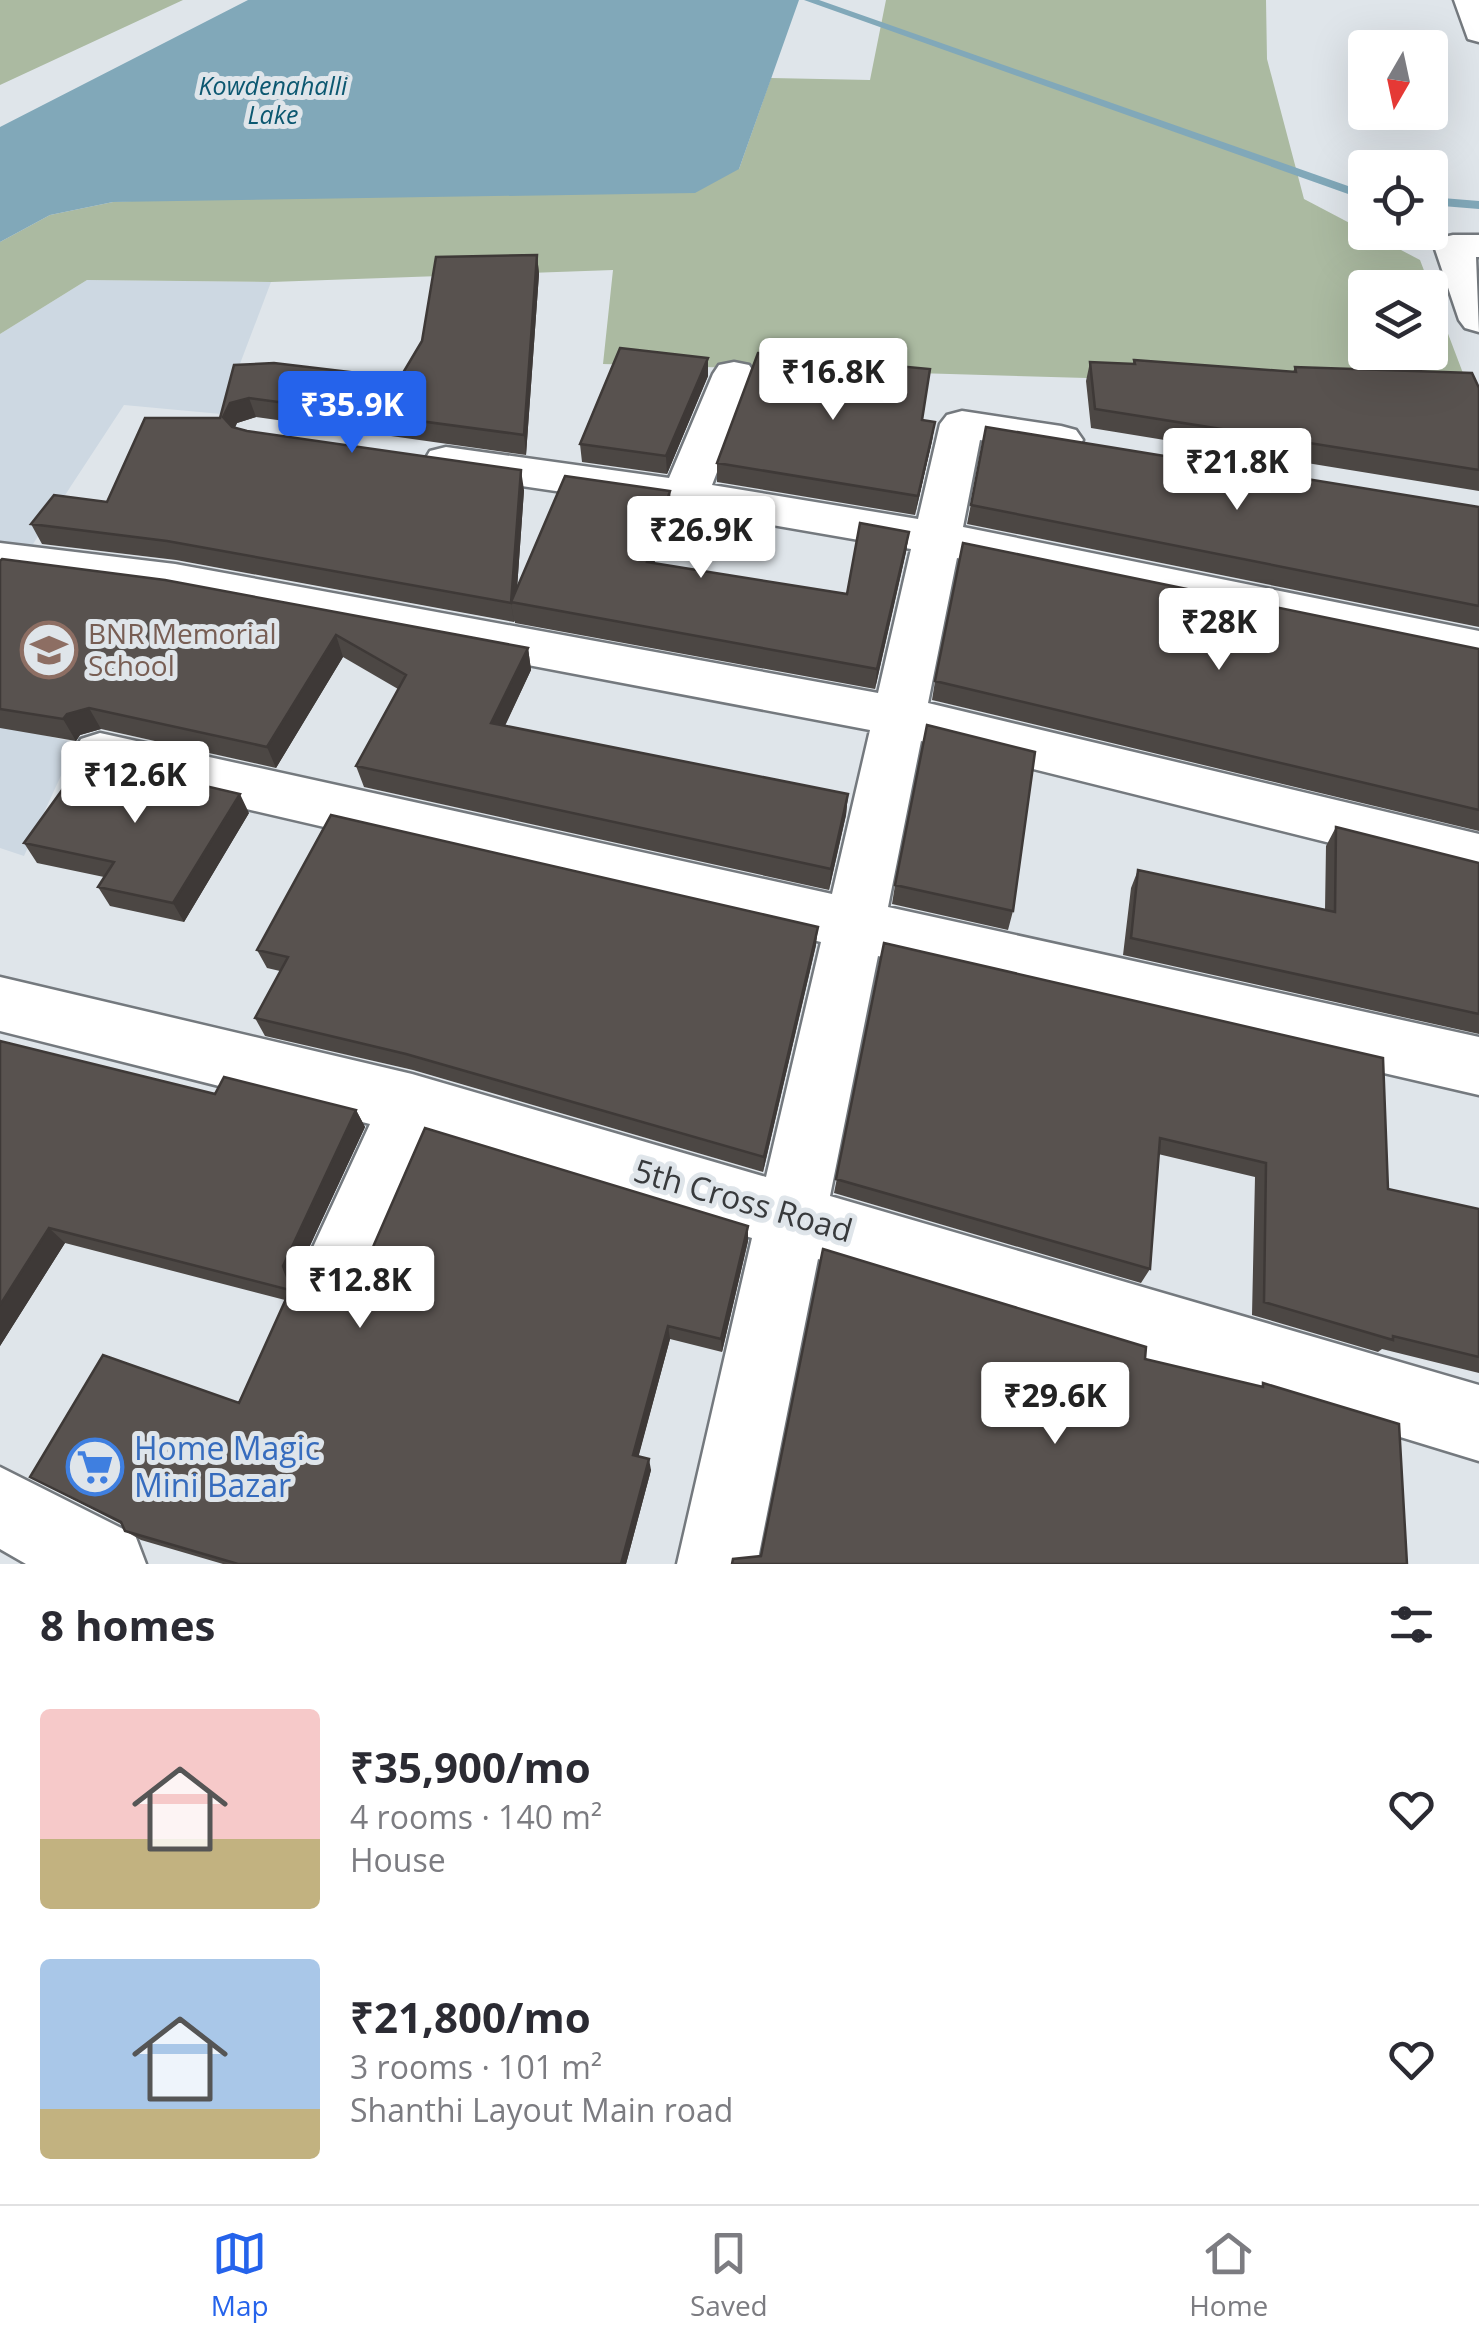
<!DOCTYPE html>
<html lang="en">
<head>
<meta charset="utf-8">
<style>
  :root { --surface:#fff; --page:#f7f7f7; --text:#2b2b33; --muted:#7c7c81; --line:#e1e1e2; --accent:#2563eb }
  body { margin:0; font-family:"Open Sans",sans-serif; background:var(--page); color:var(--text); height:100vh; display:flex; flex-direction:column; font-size:38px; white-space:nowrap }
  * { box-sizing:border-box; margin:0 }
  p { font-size:32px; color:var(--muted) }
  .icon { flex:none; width:55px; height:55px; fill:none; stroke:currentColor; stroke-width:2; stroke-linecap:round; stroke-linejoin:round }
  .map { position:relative; height:1564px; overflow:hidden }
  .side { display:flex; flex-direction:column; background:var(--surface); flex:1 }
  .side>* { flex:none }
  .needle { width:65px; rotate:189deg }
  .tools { position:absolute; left:1348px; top:30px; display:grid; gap:20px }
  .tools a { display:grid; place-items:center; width:100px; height:100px; border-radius:10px; background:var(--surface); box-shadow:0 10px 40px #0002; font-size:50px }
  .price { position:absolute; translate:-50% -85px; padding:0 22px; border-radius:10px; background:#fff; color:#222; font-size:32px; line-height:65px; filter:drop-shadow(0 2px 5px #0008) }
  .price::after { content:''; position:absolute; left:50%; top:60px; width:30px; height:22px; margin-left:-15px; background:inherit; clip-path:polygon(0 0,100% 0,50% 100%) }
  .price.current { background:var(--accent); color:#fff }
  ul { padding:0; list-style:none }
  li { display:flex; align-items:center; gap:30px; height:250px; padding:0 40px }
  li span { display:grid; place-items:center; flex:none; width:280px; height:200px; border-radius:10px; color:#555 }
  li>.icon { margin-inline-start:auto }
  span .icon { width:120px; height:120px; fill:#fffc; stroke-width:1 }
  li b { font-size:42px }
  h2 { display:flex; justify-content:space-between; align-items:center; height:120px; padding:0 40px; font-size:42px }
  .tabs { display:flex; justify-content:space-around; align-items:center; height:140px; border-top:2px solid var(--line); background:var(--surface); font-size:28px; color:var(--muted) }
  .tabs a { display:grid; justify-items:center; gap:5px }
  .tabs .current { color:var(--accent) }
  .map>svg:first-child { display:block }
</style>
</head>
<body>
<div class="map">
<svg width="1479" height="1564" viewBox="0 0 1479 1564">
  <rect width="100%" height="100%" fill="#dfe5ea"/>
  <path fill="#cdd8e2" d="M87 280 271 282 221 414 124 405 33 544 156 565 39 734 76 743 24 856 0 848V334Z"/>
  <path fill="#abbaa1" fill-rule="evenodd" d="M0 0H183L0 85Z
    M886 0H1266L1267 59 1304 199 1420 260 1469 389 603 364 613 270 271 282 87 280 0 334V242L50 215 113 202 739 169 771 78 870 80ZM1365 288H1430V352H1365Z"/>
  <path fill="#81a8b9" d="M248 0H799L739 169 695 193 113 202 50 215 0 242V127Z"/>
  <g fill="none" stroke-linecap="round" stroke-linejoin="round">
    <path fill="#81a8b9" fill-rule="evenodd" d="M804 0H819L1365 192V200Z
      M1430 197 1479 201V209L1430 205Z"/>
    <g stroke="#74797e" stroke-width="5">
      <path id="minor" d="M1454 0H1479V42L1468 39Z
        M1453 235H1479V257H1476L1479 332 1465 328 1459 320 1434 246 1440 238Z
        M734 362 749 365 755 374 712 485 918 519 940 424 947 415 962 411 1061 426 1076 430 1083 440 1076 450 1061 454 980 440 963 527 1479 631V667L957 558 928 703 1479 834V880L921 741 888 907 1479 1037V1095L878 956 830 1196 1479 1385V1461L818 1259 757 1564H677L752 1238 430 1140 358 1307 333 1318 308 1307 297 1282 370 1124 0 1031V977L412 1074 766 1177 821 942 100 775 81 769 73 754 81 739 100 733 832 894 870 730 175 598 0 575V543L175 564 878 693 911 549 685 510 446 475 430 471 424 461 430 451 446 447 669 478 713 374 719 365Z
        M0 1467 135 1535 146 1564H26L0 1549Z"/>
    </g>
    <use href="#minor" fill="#fff" fill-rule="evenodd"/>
  </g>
  <path fill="#4c4744" d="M537 255 539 274 526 455 256 417 237 423 235 428 524 490 517 589 670 491 671 512 654 563 847 594 909 532 906 552 875 689 515 623V621L514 622 176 560 42 544 31 524 107 502 220 418 234 365 400 378Z
    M708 358V376L667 474 582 462 580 444Z
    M1134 360 1293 372 1295 367 1479 388V491L1091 428 1086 381 1090 362 1133 364Z
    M923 420 935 422 932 441 915 515 717 482V463Z
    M986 427 1479 507V627L967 524Z
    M0 561 528 648 531 670 505 726 848 794 846 815 829 890 364 787 356 766 398 689 343 657 276 768 101 729 80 735 76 741 0 728Z
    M1479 649V831L932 700 935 681Z
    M249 813 184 922 110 906 98 887 104 877 37 863 24 843Z
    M1336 827 1479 863V1034L1123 955 1131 888 1138 870 1325 910 1326 846Z
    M895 885 1013 911 1008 930 892 904Z
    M884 943 1388 1189 1479 1209V1373L1382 1349 1378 1352 1252 1315 1255 1177 1158 1154 1150 1269 1141 1283 834 1193Z
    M816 945 763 1172 413 1070 265 1036 255 1018 280 971 267 968 257 950Z
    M0 1041 215 1094 356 1110 365 1127 294 1280 300 1298 322 1308 748 1241 722 1352 670 1339 638 1457 651 1470 626 1564H223L141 1540 125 1531 121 1524 30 1477 239 1403 285 1300 65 1243 0 1346Z"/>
  <path fill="#3e3937" d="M537 255 539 274 526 455 524 435Z
    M708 358V376L667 474 666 456Z
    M249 398 256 417 237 423 230 436 223 417 230 403Z
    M935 422 932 441 915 515 918 496Z
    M521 470 524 490 516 603 511 602 514 622 511 603Z
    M670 491 671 512 648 582 647 562Z
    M909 532 906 552 875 689 877 669Z
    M336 635 343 657 276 768 267 747Z
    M528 648 531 670 496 744 491 723Z
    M89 708 101 729 80 735 76 741 63 719 67 714Z
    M240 794 249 813 184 922 173 903Z
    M848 794 846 815 829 890 831 869Z
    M818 927 816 945 763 1172 764 1157Z
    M356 1110 365 1127 294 1280 305 1308 294 1295 283 1266Z
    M748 1226V1241L722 1352 721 1339Z
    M49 1228 65 1243 0 1346V1305Z
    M668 1326 670 1339 636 1466 633 1455Z
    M649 1459 651 1470 626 1564H621Z"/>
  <path fill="#58524f" stroke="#3e3937" stroke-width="2.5" d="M537 255 524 435 249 398 230 403 223 417 232 427 247 431 521 470 511 603 167 541 31 524 54 495 107 502 145 418H220L234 365 274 363 400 378 422 341 436 257Z
    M620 348 708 358 666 456 580 444Z
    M758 353 930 369 922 420 935 422 918 496 717 463Z
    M1134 360 1296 372 1295 367 1472 373 1479 388V470L1095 409 1090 362 1135 364Z
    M986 427 1479 507V606L971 505Z
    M565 476 670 491 647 562 709 572 847 594 860 523 909 532 877 669 511 602Z
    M963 543 1479 649V810L935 681Z
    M2 559 165 580 528 648 491 723 848 794 831 869 356 766 406 675 336 635 267 747 89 708 67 714 63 719 0 709V561Z
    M927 725 1035 752 1013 911 895 885Z
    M85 758 240 794 173 903 98 887 114 862 24 843Z
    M331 815 818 927 764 1157 406 1054 255 1018 288 957 257 950Z
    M1336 827 1479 863V1014L1131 938 1138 870 1335 912Z
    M884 943 1383 1058 1388 1189 1479 1209V1357L1393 1336V1340L1264 1302 1266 1163 1160 1138 1150 1269 836 1179Z
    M0 1041 215 1094 224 1077 356 1110 283 1266 294 1295 322 1308 352 1295 425 1128 748 1226 721 1339 668 1326 633 1455 649 1459 621 1564H238L125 1531 121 1522 30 1477 103 1355 239 1403 290 1290 49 1228 0 1305Z
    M823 1249 1146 1347 1145 1359 1263 1387V1383L1399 1424 1407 1564H732L733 1559 761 1556Z"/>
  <defs>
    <g id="school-ring" transform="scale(2.875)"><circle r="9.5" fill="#dfe5ea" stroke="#8d6e63" stroke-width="1.5"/><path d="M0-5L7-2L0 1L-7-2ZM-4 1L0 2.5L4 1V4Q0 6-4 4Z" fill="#8d6e63"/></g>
    <g id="supermarket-ring" transform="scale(2.875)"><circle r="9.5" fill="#dfe5ea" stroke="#3f7fe0" stroke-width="1.5"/><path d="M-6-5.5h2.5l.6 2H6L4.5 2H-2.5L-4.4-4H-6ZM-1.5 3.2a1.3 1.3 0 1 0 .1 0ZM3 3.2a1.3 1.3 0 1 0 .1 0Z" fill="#3f7fe0"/></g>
  </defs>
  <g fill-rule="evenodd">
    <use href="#school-ring" x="49" y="650"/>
    <use href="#supermarket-ring" x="95" y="1467"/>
  </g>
  <g text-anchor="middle" stroke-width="10" stroke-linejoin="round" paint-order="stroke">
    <g font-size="25" font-style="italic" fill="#0c5871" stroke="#dfe5ea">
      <text x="273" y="95">Kowdenahalli<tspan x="273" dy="29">Lake</tspan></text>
    </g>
    <g font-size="28" fill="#785e54" stroke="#dfe5ea" text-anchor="start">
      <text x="88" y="644">BNR Memorial<tspan x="88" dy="32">School</tspan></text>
    </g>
    <g font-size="32" fill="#383a3c" stroke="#dfe5ea">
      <text transform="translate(743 1201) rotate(16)" y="11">5th Cross Road</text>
    </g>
    <g font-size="32" fill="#366cbe" stroke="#dfe5ea" text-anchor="start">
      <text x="134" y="1460">Home Magic<tspan x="134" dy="37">Mini Bazar</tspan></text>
    </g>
  </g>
</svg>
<div class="tools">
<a><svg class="needle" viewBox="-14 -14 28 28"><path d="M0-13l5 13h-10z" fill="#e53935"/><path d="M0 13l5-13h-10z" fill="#7c7c81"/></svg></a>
<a><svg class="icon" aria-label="locate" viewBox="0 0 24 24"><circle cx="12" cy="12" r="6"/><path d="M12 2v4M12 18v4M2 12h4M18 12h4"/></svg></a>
<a><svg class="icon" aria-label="layers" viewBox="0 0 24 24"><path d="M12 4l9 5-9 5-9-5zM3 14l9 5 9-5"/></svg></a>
</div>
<b class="price" style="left:833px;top:423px">₹16.8K</b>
<b class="price current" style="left:352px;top:456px">₹35.9K</b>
<b class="price" style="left:1237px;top:513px">₹21.8K</b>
<b class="price" style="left:701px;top:581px">₹26.9K</b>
<b class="price" style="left:1219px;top:673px">₹28K</b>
<b class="price" style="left:135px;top:826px">₹12.6K</b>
<b class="price" style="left:360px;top:1331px">₹12.8K</b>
<b class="price" style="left:1055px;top:1447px">₹29.6K</b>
</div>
<section class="side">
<h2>8 homes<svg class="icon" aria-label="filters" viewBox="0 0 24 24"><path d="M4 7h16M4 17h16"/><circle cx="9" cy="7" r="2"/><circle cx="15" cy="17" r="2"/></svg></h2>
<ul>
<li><span style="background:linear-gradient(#f6c9c9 65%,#c2b280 0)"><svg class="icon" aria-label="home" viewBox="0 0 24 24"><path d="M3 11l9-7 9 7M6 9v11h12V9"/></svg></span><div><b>₹35,900/mo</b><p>4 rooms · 140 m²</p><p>House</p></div><svg class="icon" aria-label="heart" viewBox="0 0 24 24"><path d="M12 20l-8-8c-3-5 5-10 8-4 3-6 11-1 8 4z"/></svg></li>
<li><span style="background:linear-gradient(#a9c7e8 75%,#c2b280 0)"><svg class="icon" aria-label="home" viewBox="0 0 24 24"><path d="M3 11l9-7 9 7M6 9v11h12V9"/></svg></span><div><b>₹21,800/mo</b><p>3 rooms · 101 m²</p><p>Shanthi Layout Main road</p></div><svg class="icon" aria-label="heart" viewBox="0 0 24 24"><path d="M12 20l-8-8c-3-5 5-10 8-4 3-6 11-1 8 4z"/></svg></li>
</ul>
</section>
<nav class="tabs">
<a class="current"><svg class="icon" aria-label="map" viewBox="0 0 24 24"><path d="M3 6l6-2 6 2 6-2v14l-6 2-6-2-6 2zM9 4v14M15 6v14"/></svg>Map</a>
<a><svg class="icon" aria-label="saved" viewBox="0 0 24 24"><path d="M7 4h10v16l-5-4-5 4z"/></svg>Saved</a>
<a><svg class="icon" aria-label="home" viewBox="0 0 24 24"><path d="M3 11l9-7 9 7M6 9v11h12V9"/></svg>Home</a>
</nav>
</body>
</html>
